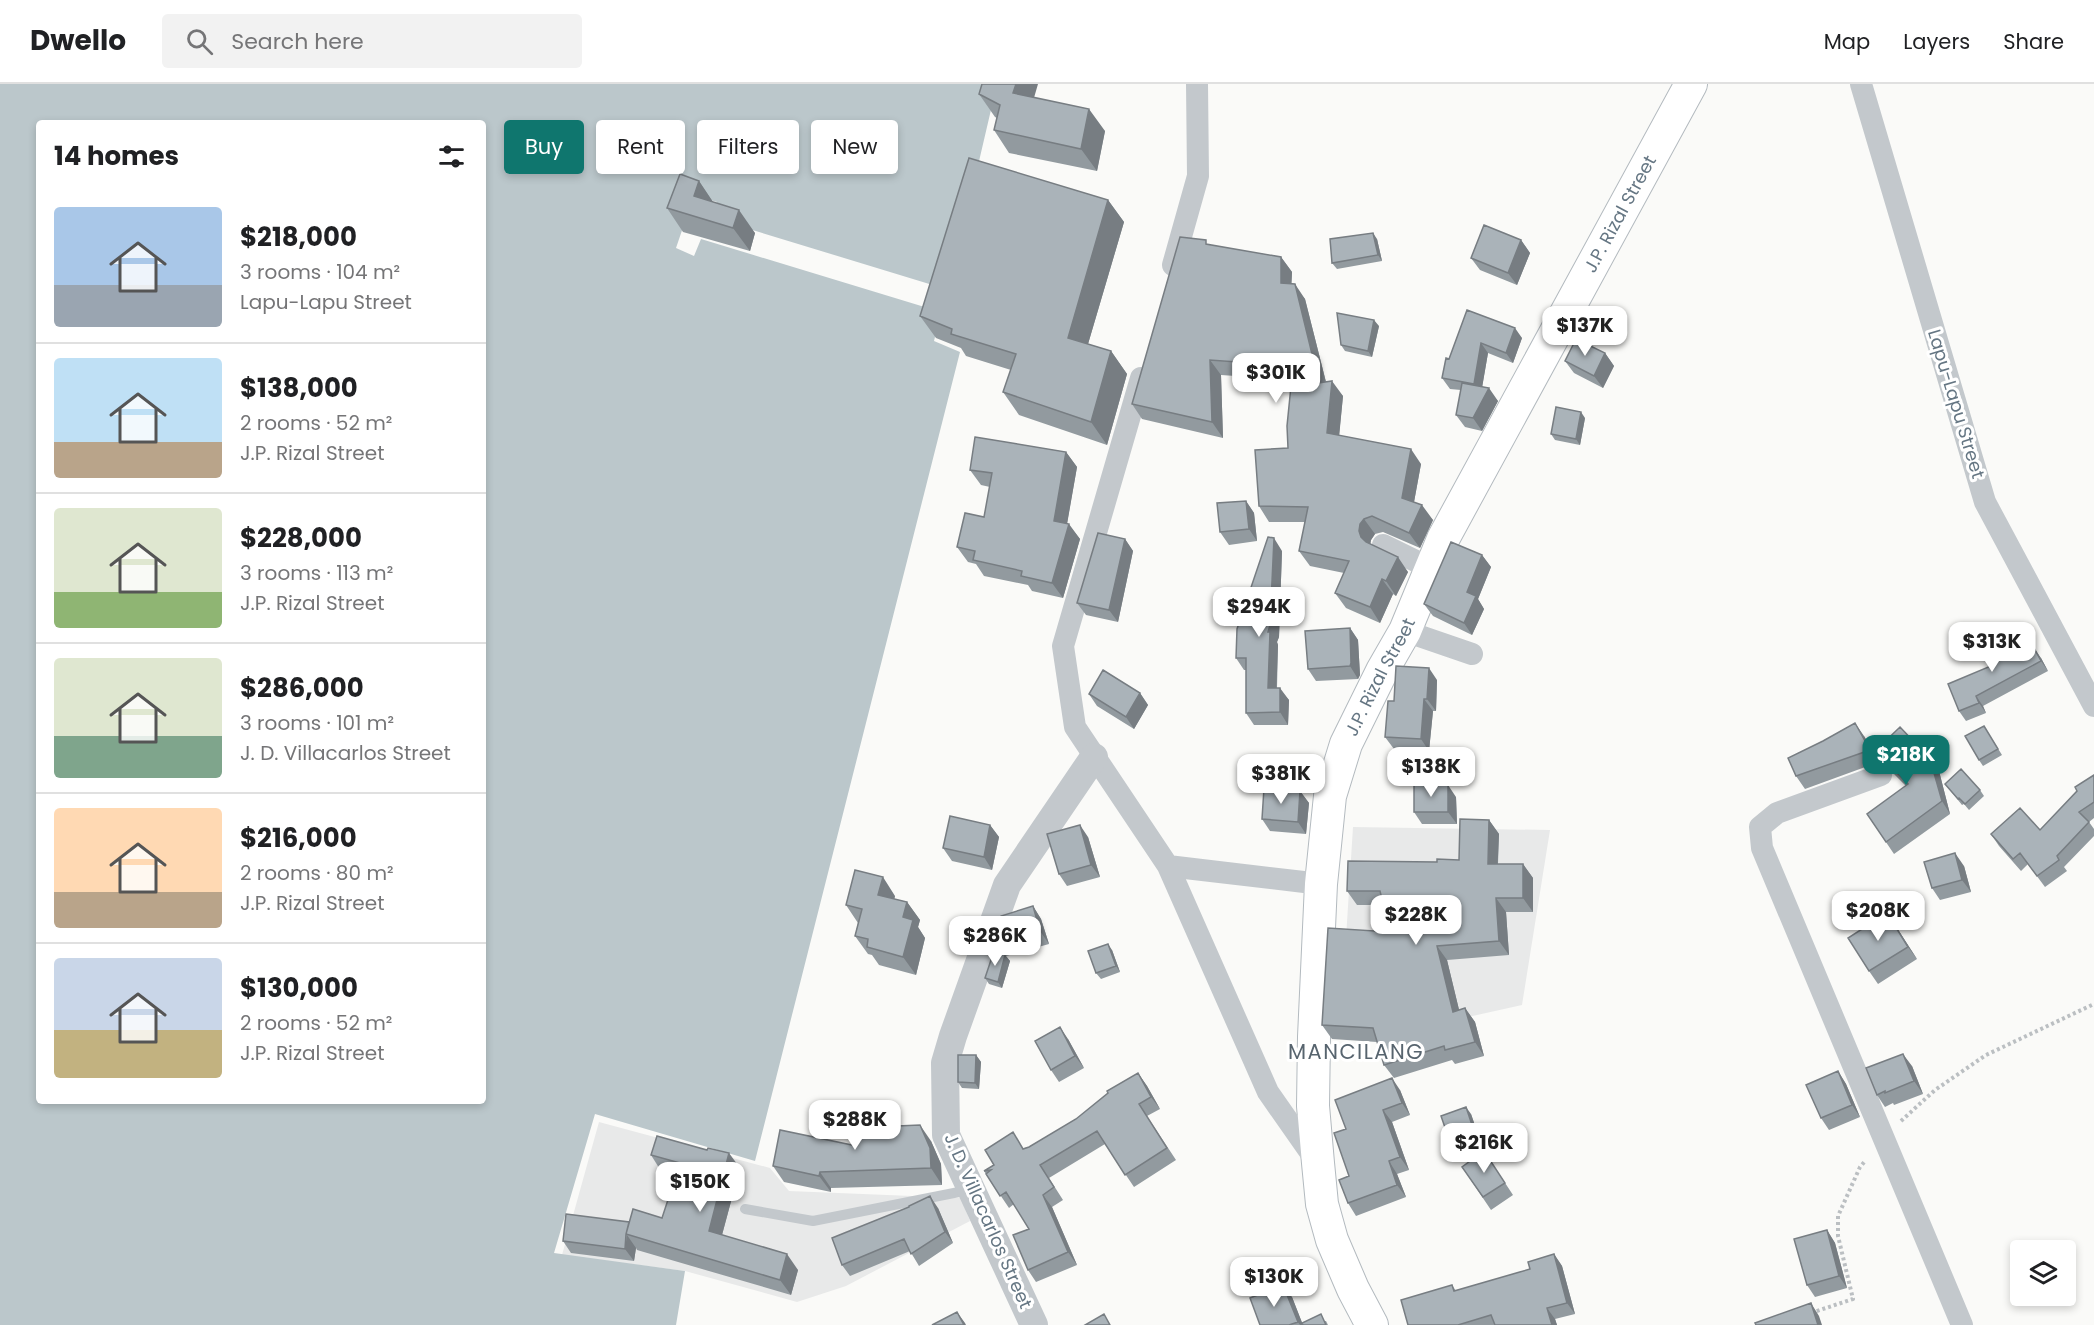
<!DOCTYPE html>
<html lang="en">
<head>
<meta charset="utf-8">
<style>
  :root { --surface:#fff; --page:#f2f2f2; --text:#202124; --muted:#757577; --line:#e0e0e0; --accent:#0f766e }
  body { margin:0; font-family:Poppins,sans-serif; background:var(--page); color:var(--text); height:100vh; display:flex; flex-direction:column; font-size:22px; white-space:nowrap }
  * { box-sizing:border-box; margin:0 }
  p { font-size:20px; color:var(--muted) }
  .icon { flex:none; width:33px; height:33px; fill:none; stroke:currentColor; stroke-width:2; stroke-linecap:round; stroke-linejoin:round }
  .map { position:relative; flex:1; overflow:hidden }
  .panel { position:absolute; left:36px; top:36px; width:450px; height:984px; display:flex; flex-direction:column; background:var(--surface); border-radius:6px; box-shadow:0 3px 9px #0003 }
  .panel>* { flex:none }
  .guide { position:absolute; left:504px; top:36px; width:570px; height:54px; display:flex; gap:12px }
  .buttons { position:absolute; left:2010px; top:1156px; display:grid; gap:12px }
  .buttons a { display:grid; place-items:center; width:66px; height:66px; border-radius:6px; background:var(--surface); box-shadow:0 3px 9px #0003; font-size:30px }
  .price { position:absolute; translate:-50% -51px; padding:0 14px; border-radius:12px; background:#fff; color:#222; font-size:20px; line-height:39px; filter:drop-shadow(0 2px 3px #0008) }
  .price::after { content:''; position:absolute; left:50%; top:36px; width:18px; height:14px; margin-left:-9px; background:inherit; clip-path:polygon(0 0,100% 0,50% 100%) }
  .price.active { background:var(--accent); color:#fff }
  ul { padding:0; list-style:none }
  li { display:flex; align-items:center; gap:18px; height:150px; padding:0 18px }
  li+li { border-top:2px solid var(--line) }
  li span { display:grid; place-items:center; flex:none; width:168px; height:120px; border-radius:6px; color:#555 }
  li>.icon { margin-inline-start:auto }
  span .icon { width:72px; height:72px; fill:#fffc; stroke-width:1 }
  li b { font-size:26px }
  h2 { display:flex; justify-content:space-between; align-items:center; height:72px; padding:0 18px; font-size:26px }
  .chip { padding:0 21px; border-radius:6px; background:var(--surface); box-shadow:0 3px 9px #0003; font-size:21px; line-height:54px }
  .chip.active { background:var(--accent); color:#fff }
  header { display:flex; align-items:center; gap:36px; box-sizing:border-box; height:84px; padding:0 30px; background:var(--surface); border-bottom:2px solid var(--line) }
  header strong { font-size:28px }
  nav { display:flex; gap:33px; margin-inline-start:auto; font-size:21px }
  .search { width:420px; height:54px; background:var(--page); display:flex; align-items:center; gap:15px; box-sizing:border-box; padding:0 21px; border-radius:6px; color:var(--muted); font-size:22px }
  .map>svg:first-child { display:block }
</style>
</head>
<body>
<header>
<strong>Dwello</strong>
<div class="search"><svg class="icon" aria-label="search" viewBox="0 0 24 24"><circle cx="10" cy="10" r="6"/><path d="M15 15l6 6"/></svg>Search here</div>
<nav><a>Map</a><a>Layers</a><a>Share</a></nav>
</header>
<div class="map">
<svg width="2094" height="1241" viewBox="0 0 2094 1241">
  <rect width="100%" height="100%" fill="#fafaf8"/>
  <path fill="#e8e9e9" d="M1353 743 1550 746 1522 921 1396 949 1346 854Z
    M599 1038 770 1084 789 1107 961 1114 970 1137 846 1202 797 1218 685 1187 562 1171Z"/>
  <path fill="#bbc7cb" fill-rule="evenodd" d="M0 0H997L949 206 713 134 717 118 694 111 676 164 694 172 701 155 941 228 934 257 960 268 755 1077 595 1030 554 1169 685 1187 676 1241H0ZM39 39H483V1017H39Z"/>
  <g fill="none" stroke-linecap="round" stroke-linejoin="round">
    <g stroke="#b3babf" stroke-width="34">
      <g id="secondary">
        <path id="s1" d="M1372 1241 1353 1205 1332 1156 1322 1120 1318 1079 1313 1022 1314 953 1321 800 1330 712 1346 660 1382 587 1405 547 1443 455 1691 0"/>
      </g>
    </g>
    <path stroke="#bbbfc2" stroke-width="4" stroke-dasharray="3 3" stroke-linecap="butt" d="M1901 1037 1935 1006 1986 971 2094 920
      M1811 1229 1853 1215 1838 1152V1132L1860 1083 1866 1076"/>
    <path stroke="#c3c8cc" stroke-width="10" d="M745 1125 813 1137 969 1106"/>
    <path stroke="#c3c8cc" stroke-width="22" d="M1861 0 1985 418 2094 622
      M1173 181 1198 92 1197 0
      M1141 294 1063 562 1075 643 1168 782 1268 1008 1317 1078
      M1383 461 1430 484
      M1405 547 1472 570
      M1881 691 1777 729 1760 743 1762 764 1962 1241
      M1168 782 1321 800"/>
    <path stroke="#c3c8cc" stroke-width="28" d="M1034 1241 946 1051 945 979 953 952 1007 801 1094 673"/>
    <use href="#secondary" stroke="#fff" stroke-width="32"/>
  </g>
  <path fill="#929a9f" d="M979 10 1034 13 1105 47 1097 87 1009 69 994 46 997 34 995 33Z
    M699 97 713 118 755 149 750 167 683 148 667 124Z
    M1108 116 1124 138 1088 260 1111 267 1127 290 1107 361 1019 331 1003 308 1011 286 966 272 961 264 936 254 920 232Z
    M1377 155 1382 177 1337 185 1332 179Z
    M1521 156 1530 169 1517 201 1480 186 1471 174Z
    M1209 161 1281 173 1292 188 1291 200 1305 215 1326 298 1343 312 1339 351 1421 380 1414 418 1433 436 1420 464 1383 448 1375 450 1371 456 1370 460 1408 488 1396 512 1393 510 1380 539 1346 524 1335 509 1344 489 1310 482 1299 467 1305 438H1269L1259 422 1288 364 1292 296 1221 291 1223 354 1142 335 1132 320Z
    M1467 226 1522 254 1513 279 1488 269 1482 303 1498 317 1482 347 1465 343 1456 331 1461 306 1450 305 1442 294Z
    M1379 242 1372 273 1345 267 1341 261Z
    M1605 269 1614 282 1603 304 1574 289 1565 277Z
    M1585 334 1580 361 1555 356 1551 350Z
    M1066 368 1077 383 1067 439 1080 455 1063 514 1032 507 1028 501 984 492 976 480 968 478 957 463 984 433 990 403 981 401 970 386Z
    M1246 417 1254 429 1257 457 1229 461 1220 448Z
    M1125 455 1133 467 1118 538 1086 531 1077 519Z
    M1282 467 1279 553 1277 558 1278 561 1277 604 1289 616 1288 641H1254L1246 629V586H1244L1236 574Z
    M1482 471 1491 483 1478 515 1484 525 1472 551 1433 532 1424 520Z
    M1350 544 1358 556 1360 591 1358 595 1316 597 1308 585Z
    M2020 565 2022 569 2041 574 2048 587 1983 622 1986 629 1966 637 1959 627 1991 582Z
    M1437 596 1436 627H1433L1429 667 1394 665 1385 653 1394 617Z
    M1140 609 1148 621 1134 645 1097 622 1089 610Z
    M1984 642 2002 671 1983 682 1979 676Z
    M1864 652 1879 678 1805 705 1796 692Z
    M1876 666 1939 687 1950 730 1894 770 1867 730 1906 702 1894 690Z
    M2094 691V734L2089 738 2094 745V752L2064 783 2067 787 2045 803 2028 780 2021 787 1999 762 1991 750 2040 746Z
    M1945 700 1980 706 1984 712 1969 726 1964 720 1962 721Z
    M1300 707 1309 719 1306 750 1270 747 1262 735Z
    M1456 713 1457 740H1422L1414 728Z
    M1489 736 1499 750 1498 780H1523L1533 794V828H1506L1509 871 1447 876 1459 926 1465 924 1475 938 1484 972 1455 980 1452 976 1394 994 1384 981 1377 958 1332 955 1322 941 1390 848 1383 821H1357L1347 807 1437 778 1459 776Z
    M990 741 999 753 992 786 952 777 943 764Z
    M1088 753 1100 793 1067 802 1059 790Z
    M1964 782 1971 808 1940 816 1932 804Z
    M895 812 894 815 907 818 920 836 918 843 925 854 916 891 879 881 872 871 868 870 855 852 858 839 846 821Z
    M1033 822 1041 835 1049 860 1006 872 1010 877 1002 904 989 900 985 894 1004 870 996 860Z
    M1895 841 1917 875 1878 900 1869 887Z
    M1112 866 1120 888 1101 895 1096 889Z
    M1068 955 1084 984 1059 998 1051 986Z
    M976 971 981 978 979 1005 962 1004 958 998Z
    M1912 982 1923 1010 1894 1021 1893 1019 1885 1023 1877 1011Z
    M1838 987 1846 1000 1860 1033 1829 1046 1821 1034Z
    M1138 989 1147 1002 1160 1025 1147 1032 1176 1076 1134 1103 1105 1060 1049 1094 1063 1116 1052 1123 1077 1181 1036 1198 1028 1186 1029 1145 1014 1120 1009 1124 984 1087 1024 1064 1029 1063 1076 1035Z
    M1400 1006 1410 1031 1392 1038 1409 1086 1397 1090 1406 1113 1356 1132 1348 1119 1349 1092 1346 1045Z
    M1471 1030 1480 1056 1454 1065 1450 1058Z
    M931 1057 941 1080 942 1101 831 1104V1108L784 1098 773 1082 852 1061Z
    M1484 1067 1513 1111 1491 1126 1462 1083Z
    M651 1071 740 1084 722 1151 798 1186 791 1211 637 1166 636 1164 634 1177 571 1169 563 1157 629 1138 630 1139 662 1134 677 1090 661 1087Z
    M938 1124 953 1159 919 1182 910 1167 850 1192 842 1181Z
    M1827 1146 1835 1159 1847 1204 1815 1213 1807 1201Z
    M1554 1170 1562 1182 1575 1230 1555 1235 1557 1241H1408L1452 1201 1456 1207 1530 1185Z
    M1292 1213 1302 1239 1326 1237 1328 1241H1260Z"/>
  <path fill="#777d82" d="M1016 0H1038L1029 31 1013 9Z
    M1089 25 1105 47 1097 87 1081 65Z
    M699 97 715 121 694 112Z
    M1108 116 1124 138 1083 277 1068 254Z
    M739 126 755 149 750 167 733 144Z
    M1373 149 1377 155 1382 177 1378 171Z
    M1521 156 1530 169 1517 201 1508 189Z
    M1281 173 1292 188 1291 215 1281 199Z
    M1295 200 1305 215 1330 314 1319 299Z
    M1374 236 1379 242 1372 273 1368 267Z
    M1515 244 1522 254 1513 279 1506 269Z
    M1481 259 1488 269 1481 310 1474 300Z
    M1111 267 1127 290 1107 361 1091 338Z
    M1605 269 1614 282 1603 304 1594 292Z
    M1210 276 1221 291 1223 354 1212 338Z
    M1332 297 1343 312 1338 364 1327 349Z
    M1489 304 1498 317 1482 347 1473 334Z
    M1581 328 1585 334 1580 361 1576 355Z
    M1411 365 1421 380 1412 429 1402 414Z
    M1066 368 1077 383 1065 452 1054 437Z
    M1246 417 1254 429 1257 457 1249 445Z
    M1422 421 1433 436 1420 464 1409 449Z
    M1364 435 1375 450 1371 456 1370 462 1361 453 1359 447 1360 440Z
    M1069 440 1080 455 1063 514 1052 499Z
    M1274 454 1282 467 1279 553 1277 558 1278 561 1276 616 1268 604V548Z
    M1125 455 1133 467 1118 538 1109 526Z
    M1482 471 1491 483 1478 515 1484 525 1472 551 1464 539 1467 508Z
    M1398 473 1408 488 1396 512 1386 497Z
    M1382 495 1393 510 1380 539 1370 523Z
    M1350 544 1358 556 1360 591 1358 595 1350 582Z
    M2034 564 2041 574 2048 587 2041 577Z
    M1429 584 1437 596 1436 627 1427 615Z
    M1280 604 1289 616 1288 641 1280 628Z
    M1140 609 1148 621 1134 645 1126 633Z
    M1976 612 1983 622 1986 629 1979 619Z
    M1424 615 1433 627 1429 667 1421 655Z
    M1855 639 1864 652 1879 678 1870 666Z
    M1930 675 1939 687 1950 730 1942 717Z
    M1448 701 1456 713 1457 740 1448 728Z
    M1300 707 1309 719 1306 750 1298 738Z
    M1489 736 1499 750 1497 794 1488 780Z
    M990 741 999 753 992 786 984 773Z
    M1080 741 1088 753 1100 793 1091 781Z
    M1955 769 1964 782 1971 808 1962 796Z
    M1523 780 1533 794V828L1523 814Z
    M883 793 895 812 891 829 878 811Z
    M1496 814 1506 828 1509 871 1499 857Z
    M907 818 920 836 918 843 925 854 916 891 903 873V833Z
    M1033 822 1041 835 1049 860 1040 847Z
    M1887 829 1895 841 1917 875 1908 863Z
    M1108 860 1112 866 1120 888 1116 882Z
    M1437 862 1447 876 1463 942 1453 928Z
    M1005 871 1010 877 1002 904 998 898Z
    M1465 924 1475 938 1484 972 1475 958Z
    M1060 943 1068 955 1084 984 1075 972Z
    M1903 970 1912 982 1923 1010 1914 997Z
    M976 971 981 978 979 1005 975 999Z
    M1838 987 1846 1000 1860 1033 1852 1021Z
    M1138 989 1147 1002 1160 1025 1151 1013Z
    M1392 994 1400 1006 1410 1031 1402 1019Z
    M1466 1023 1471 1030 1480 1056 1475 1050Z
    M1383 1026 1392 1038 1409 1086 1400 1073Z
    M920 1041 931 1057 941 1080 942 1101 931 1084Z
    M729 1069 740 1084 719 1162 709 1147Z
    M1389 1077 1397 1090 1406 1113 1397 1101Z
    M820 1088 831 1104V1108L819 1092Z
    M1043 1111 1052 1123 1077 1181 1068 1168Z
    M930 1112 938 1124 953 1159 945 1148Z
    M1827 1146 1835 1159 1847 1204 1839 1192Z
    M627 1151 636 1164 634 1177 625 1165Z
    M787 1170 798 1186 791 1211 780 1196Z
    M1554 1170 1562 1182 1575 1230 1567 1219Z
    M1283 1201 1292 1213 1303 1241H1300L1298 1238Z
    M1811 1219 1819 1232 1822 1241H1818Z
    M1547 1224 1555 1235 1557 1241H1552Z
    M957 1228 965 1239 966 1241H964Z"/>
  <path fill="#aab3b9" stroke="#777d82" stroke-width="1.5" d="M982 0H1016L1013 9 1089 25 1081 65 994 46 1000 21 979 10Z
    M969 74 1108 116 1068 254 1111 267 1091 338 1003 308 1016 270 951 250 952 245 920 232Z
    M680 90 699 97 694 112 739 126 733 144 667 124Z
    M1484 141 1521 156 1508 189 1471 174Z
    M1373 149 1378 171 1332 179 1330 155Z
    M1180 153 1206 156V160L1281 173V199L1295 200 1319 299 1332 297 1327 349 1411 365 1402 414 1422 421 1409 449 1372 432 1364 435 1360 440 1359 447 1361 453 1366 458 1398 473 1386 497 1382 495 1370 523 1335 509 1349 477 1299 467 1308 423 1259 422 1255 366 1288 364 1287 342 1293 282 1210 276 1212 338 1132 320Z
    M1467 226 1515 244 1506 269 1481 259 1474 300 1442 294 1446 274 1449 275Z
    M1337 229 1374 236 1368 267 1341 261Z
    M1576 255 1605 269 1594 292 1565 277Z
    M1462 299 1489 304 1473 334 1456 331Z
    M1556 323 1581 328 1576 355 1551 350Z
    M975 353 1066 368 1054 437 1069 440 1052 499 1021 492 1022 487 973 476 975 467 957 463 965 429 984 433 992 389 970 386Z
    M1246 417 1249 445 1220 448 1217 419Z
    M1098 449 1125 455 1109 526 1077 519Z
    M1268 453 1274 454 1270 541 1268 548H1270L1268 604H1280V628L1246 629V574H1236L1237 545Z
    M1451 458 1482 471 1467 508 1476 512 1464 539 1424 520Z
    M1350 544 1351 579 1350 582 1308 585 1305 547Z
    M2013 555 2020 570 2034 564 2041 577 1976 612 1979 619 1959 627 1948 600 1991 582 1984 570Z
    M1396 582 1429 584 1427 615H1424L1421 655 1385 653 1388 617H1394Z
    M1103 586 1140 609 1126 633 1089 610Z
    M1855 639 1870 666 1796 692 1788 674 1823 657Z
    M1984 642 1998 665 1979 676 1965 652Z
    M1900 643 1930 675 1942 717 1886 758 1867 730 1908 700 1886 678 1881 669 1876 666Z
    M1961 685 1980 706 1965 720 1959 714 1958 715 1945 700Z
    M2094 691V718L2079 728 2089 738 2057 772 2059 776 2037 792 2020 769 2013 775 1991 750 2020 724 2040 746 2077 707 2075 703Z
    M1414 701H1448V728H1414Z
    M1264 704 1300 707 1298 738 1262 735Z
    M950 732 990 741 984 773 943 764Z
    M1460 735 1489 736 1488 780H1523V814H1496L1499 857 1437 862 1453 928 1465 924 1475 958 1445 966 1444 962 1384 981 1373 944 1322 941 1328 844 1390 848 1380 807H1347L1348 777 1437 778V775L1459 776Z
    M1080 741 1091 781 1059 790 1047 750Z
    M1955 769 1962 796 1932 804 1924 778Z
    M855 786 883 793 878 811 907 818 903 833 913 836 903 873 867 863 868 855 855 852 862 825 846 821Z
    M1033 822 1040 847 996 860 994 851 1001 832Z
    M1887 829 1908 863 1869 887 1848 854Z
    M1108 860 1116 882 1096 889 1088 867Z
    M994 867 1005 871 998 898 985 894Z
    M1060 943 1075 972 1051 986 1035 957Z
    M1903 970 1914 997 1885 1009V1007L1877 1011 1866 984Z
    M958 971H976L975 999 958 998Z
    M1838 987 1852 1021 1821 1034 1806 1001Z
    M1138 989 1151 1013 1139 1020 1167 1064 1125 1091 1097 1047 1040 1081 1054 1103 1043 1111 1068 1168 1028 1186 1013 1151 1029 1145 1006 1108 1000 1112 986 1090 991 1086 984 1087 994 1081 985 1066 1013 1048 1023 1065 1029 1063 1076 1035 1108 1009 1107 1007Z
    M1392 994 1402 1019 1383 1026 1400 1073 1389 1077 1397 1101 1348 1119 1339 1096 1349 1092 1334 1049 1346 1045 1335 1016Z
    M1466 1023 1475 1050 1450 1058 1441 1032Z
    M920 1041 930 1064 931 1084 820 1088 819 1092 773 1082 780 1046 852 1061 851 1044Z
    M657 1052 707 1066 708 1064 729 1069 709 1147 787 1170 780 1196 626 1150 633 1125 662 1134 680 1079 651 1071Z
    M1484 1067 1505 1099 1483 1113 1462 1083Z
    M930 1112 945 1148 911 1170 904 1155 842 1181 832 1154 909 1123V1122Z
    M566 1130 629 1138 626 1150 625 1165 563 1157Z
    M1827 1146 1839 1192 1807 1201 1794 1155Z
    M1554 1170 1567 1219 1547 1224 1552 1241H1495L1491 1231 1458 1241H1408L1401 1216 1452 1201 1454 1207 1530 1185 1528 1178Z
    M1283 1201 1298 1238 1289 1241H1260L1250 1214Z
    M1811 1219 1818 1241H1756L1755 1239Z
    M957 1228 964 1241H932Z
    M1104 1230 1110 1241H1085Z
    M1321 1230 1326 1241H1303L1302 1239Z"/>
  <g text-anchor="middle" stroke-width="6" stroke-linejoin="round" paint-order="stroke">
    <g font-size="18" fill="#657683" stroke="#fff">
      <text dy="6" stroke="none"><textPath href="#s1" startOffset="1192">J.P. Rizal Street</textPath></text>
      <text transform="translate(1956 320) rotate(73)" y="6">Lapu-Lapu Street</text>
      <text dy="6" stroke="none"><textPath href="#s1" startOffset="670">J.P. Rizal Street</textPath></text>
      <text transform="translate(988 1137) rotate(66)" y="6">J. D. Villacarlos Street</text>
    </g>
    <g font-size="21" letter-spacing="1.5" fill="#57646e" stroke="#fff">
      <text x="1356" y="975">MANCILANG</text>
    </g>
  </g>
</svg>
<div class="buttons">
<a><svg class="icon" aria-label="layers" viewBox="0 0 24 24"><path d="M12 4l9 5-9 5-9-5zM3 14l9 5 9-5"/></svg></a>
</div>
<b class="price" style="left:1585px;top:273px">$137K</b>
<b class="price" style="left:1276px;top:320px">$301K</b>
<b class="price" style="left:1259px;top:554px">$294K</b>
<b class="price" style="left:1992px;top:589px">$313K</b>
<b class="price active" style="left:1906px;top:702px">$218K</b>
<b class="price" style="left:1431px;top:714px">$138K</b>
<b class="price" style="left:1281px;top:721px">$381K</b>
<b class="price" style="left:1878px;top:858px">$208K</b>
<b class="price" style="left:1416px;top:862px">$228K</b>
<b class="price" style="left:995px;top:883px">$286K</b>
<b class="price" style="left:855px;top:1067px">$288K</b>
<b class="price" style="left:1484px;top:1090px">$216K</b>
<b class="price" style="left:700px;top:1129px">$150K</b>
<b class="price" style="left:1274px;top:1224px">$130K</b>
<div class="guide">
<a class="chip active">Buy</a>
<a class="chip">Rent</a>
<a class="chip">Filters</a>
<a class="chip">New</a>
</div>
<section class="panel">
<h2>14 homes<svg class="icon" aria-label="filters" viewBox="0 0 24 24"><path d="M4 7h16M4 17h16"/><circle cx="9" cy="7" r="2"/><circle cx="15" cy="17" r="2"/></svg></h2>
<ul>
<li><span style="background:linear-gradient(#a9c7e8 65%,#9aa5b1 0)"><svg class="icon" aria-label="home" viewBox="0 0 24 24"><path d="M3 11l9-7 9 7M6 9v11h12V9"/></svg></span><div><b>$218,000</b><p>3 rooms · 104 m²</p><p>Lapu-Lapu Street</p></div></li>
<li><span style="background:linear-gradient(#bfe0f5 70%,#b9a48a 0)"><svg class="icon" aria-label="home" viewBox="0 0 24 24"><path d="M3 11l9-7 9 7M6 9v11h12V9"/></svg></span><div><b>$138,000</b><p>2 rooms · 52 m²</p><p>J.P. Rizal Street</p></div></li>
<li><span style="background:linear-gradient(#dfe7d0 70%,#8fb573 0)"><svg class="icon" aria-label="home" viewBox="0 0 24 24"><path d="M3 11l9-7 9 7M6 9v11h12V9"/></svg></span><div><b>$228,000</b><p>3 rooms · 113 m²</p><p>J.P. Rizal Street</p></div></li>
<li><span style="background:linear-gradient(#dfe7d0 65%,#7fa58c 0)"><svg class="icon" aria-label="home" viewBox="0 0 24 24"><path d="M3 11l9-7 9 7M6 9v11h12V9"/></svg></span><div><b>$286,000</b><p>3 rooms · 101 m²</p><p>J. D. Villacarlos Street</p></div></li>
<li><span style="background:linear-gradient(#ffd9b3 70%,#b9a48a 0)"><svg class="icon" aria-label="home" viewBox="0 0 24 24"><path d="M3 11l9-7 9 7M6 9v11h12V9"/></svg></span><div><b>$216,000</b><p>2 rooms · 80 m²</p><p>J.P. Rizal Street</p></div></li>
<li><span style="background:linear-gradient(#c9d6e8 60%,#c2b280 0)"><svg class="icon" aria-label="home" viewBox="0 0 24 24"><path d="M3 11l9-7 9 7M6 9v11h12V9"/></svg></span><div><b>$130,000</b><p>2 rooms · 52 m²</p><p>J.P. Rizal Street</p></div></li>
</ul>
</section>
</div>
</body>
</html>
